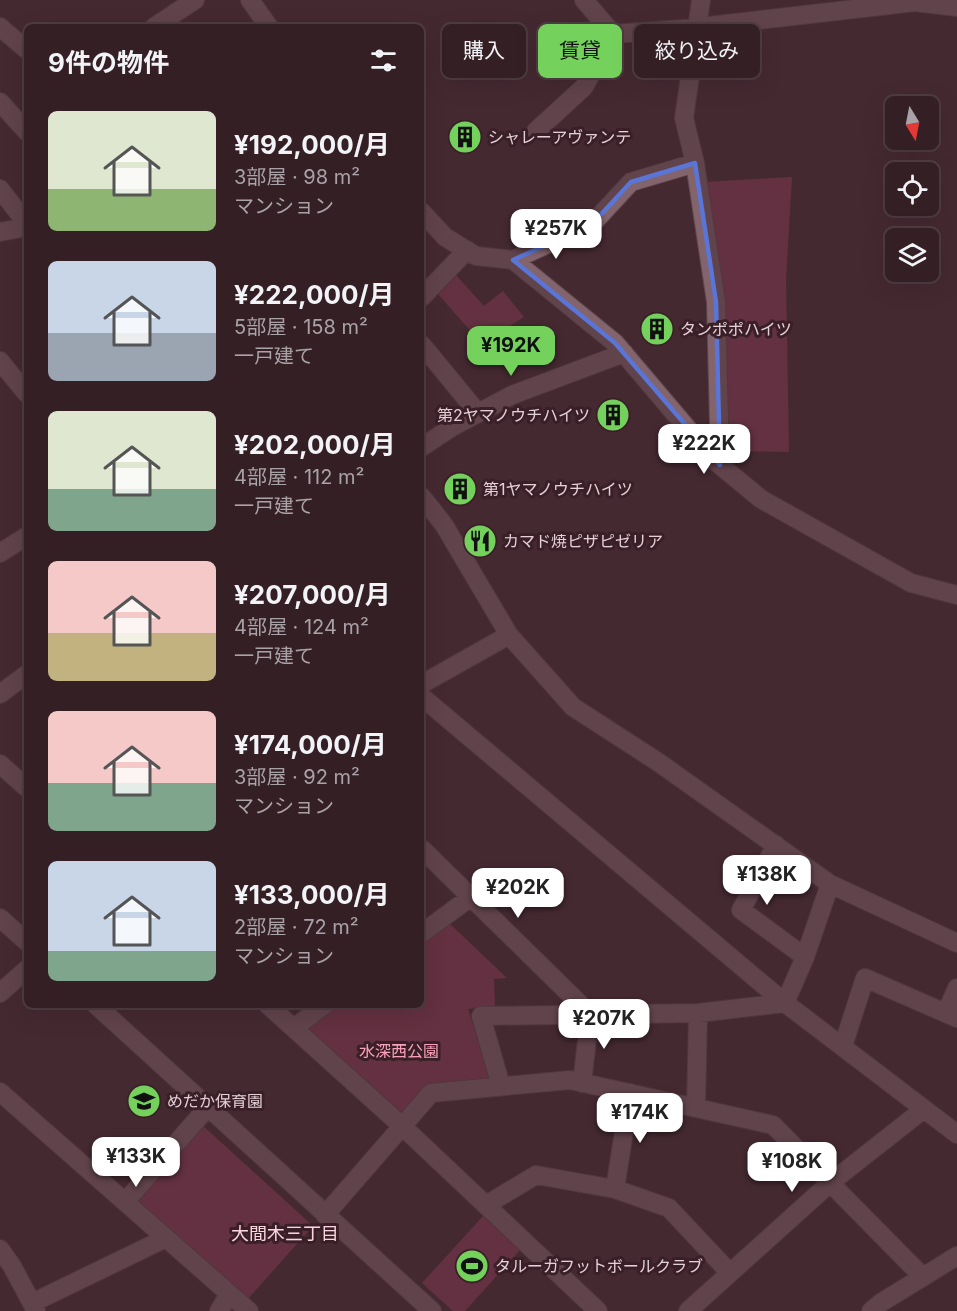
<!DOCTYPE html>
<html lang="ja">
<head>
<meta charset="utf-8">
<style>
  :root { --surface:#341f25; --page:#3c272d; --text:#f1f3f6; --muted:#a9a2a7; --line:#4e3d42; --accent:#74d25c }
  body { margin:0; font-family:Inter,"Noto Sans JP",sans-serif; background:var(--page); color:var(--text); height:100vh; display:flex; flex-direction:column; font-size:22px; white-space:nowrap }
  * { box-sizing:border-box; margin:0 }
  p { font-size:20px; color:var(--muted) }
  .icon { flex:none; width:33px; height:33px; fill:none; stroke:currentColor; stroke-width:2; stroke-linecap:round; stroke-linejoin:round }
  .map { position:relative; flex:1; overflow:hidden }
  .sheet { position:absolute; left:24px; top:24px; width:400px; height:984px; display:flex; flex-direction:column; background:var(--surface); border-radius:9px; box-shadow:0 6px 24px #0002,0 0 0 2px var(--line) }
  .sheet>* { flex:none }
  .guide { position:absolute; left:442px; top:24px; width:424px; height:54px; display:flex; gap:12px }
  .needle { width:39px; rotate:170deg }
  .tools { position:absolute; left:885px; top:96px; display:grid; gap:12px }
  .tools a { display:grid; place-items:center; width:54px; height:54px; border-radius:9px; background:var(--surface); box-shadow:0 6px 24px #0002,0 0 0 2px var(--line); font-size:30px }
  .price { position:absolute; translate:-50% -51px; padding:0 14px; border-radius:12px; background:#fff; color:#222; font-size:20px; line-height:39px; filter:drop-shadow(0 2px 3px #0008) }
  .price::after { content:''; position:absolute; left:50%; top:36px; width:18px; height:14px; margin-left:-9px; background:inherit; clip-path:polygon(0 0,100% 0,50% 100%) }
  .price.on { background:var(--accent); color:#111 }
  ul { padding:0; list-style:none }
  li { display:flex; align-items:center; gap:18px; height:150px; padding:0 24px }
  li span { display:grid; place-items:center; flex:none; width:168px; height:120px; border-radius:9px; color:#555 }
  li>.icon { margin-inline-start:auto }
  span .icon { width:72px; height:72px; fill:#fffc; stroke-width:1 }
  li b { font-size:26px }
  h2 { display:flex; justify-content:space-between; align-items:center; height:72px; padding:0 24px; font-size:26px }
  .chip { padding:0 21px; border-radius:9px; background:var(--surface); box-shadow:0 6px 24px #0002,0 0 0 2px var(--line); font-size:21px; line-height:54px }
  .chip.on { background:var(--accent); color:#111 }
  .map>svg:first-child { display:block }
</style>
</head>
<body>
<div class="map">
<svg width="957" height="1311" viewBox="0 0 957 1311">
  <rect width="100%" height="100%" fill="#452931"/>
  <path fill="#873b54" d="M792 177 786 280 789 452 727 451 705 182Z
    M455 274 484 306 503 291 524 317 482 344 437 293Z
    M449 923 507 978 494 979 495 1006 468 1009 491 1081 436 1085 420 1091 403 1111H395L308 1031 309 1025 337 1005H422V943Z
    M201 1124 313 1226 246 1301 135 1201Z
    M484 1215 521 1249 465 1311H453L422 1283Z"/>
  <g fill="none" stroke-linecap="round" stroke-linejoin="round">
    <g stroke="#5f474e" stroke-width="20">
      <path id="minor" d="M250 0 269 27
        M584 0 613 34 683 29 915 2 957 7
        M701 0 684 118 695 163 716 302 720 465
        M0 27 27 50
        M154 27 195 0
        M0 102 27 132
        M536 131 584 87 613 34
        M0 189 27 224
        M422 212 445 237 476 256 513 260 593 223 631 182 695 163
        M0 232 27 227
        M513 260 615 343 715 461 761 499 911 583 957 595
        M422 297 467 250
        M422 345 478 413
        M0 361 27 394
        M422 447 452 427 512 395 624 353
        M422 497 444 525 509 635 573 707 658 762 830 884 957 943
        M0 553 27 536
        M422 684 509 635
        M0 694 27 674
        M422 697 785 1003 957 1134
        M0 764 27 788
        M776 845 741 910 805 957
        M422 849 590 1014 582 1083
        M0 918 27 942
        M422 933 471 897
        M0 993 27 969
        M96 1005 432 1311
        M268 1005 402 1126 598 1311
        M946 1013 957 988
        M294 1028 324 1005
        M843 1046 865 978 957 1018
        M501 1086 481 1016 698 1013 785 1003 805 957 830 884
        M0 1092 249 1311
        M696 1108 698 1013
        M615 1189 630 1093
        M125 1202 207 1108
        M486 1205 536 1175 615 1189 669 1208 730 1273
        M325 1215 431 1093 570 1080 773 1125 922 1276
        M0 1249 12 1266 36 1311
        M32 1303 166 1238
        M219 1311 229 1294
        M688 1311 830 1183 924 1109
        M871 1311 882 1302 957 1256"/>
    </g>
    <use href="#minor" stroke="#83636c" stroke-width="18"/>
  </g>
  <path d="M0 0H957V1311H0ZM695 163 716 302 720 465 615 343 513 260 593 223 631 182Z" fill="#452931" fill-opacity=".55" fill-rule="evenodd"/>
  <path fill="none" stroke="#5975d7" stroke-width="4.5" stroke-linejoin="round" d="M695 163 716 302 720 465 615 343 513 260 593 223 631 182Z"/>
  <defs>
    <g id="building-disc" transform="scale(1.725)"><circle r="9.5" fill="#74d25c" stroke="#3a1f28"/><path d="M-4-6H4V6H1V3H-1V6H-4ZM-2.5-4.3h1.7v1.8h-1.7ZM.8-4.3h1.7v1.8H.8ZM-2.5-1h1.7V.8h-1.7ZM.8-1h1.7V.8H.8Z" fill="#111"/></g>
    <g id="restaurant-disc" transform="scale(1.725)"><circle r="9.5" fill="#74d25c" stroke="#3a1f28"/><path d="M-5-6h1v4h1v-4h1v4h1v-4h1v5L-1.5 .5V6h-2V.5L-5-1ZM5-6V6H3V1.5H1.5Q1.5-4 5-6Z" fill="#111"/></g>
    <g id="school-disc" transform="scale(1.725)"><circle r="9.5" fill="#74d25c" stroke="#3a1f28"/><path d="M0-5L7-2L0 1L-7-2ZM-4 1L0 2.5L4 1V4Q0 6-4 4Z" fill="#111"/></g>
    <g id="stadium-disc" transform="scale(1.725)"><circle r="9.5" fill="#74d25c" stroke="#3a1f28"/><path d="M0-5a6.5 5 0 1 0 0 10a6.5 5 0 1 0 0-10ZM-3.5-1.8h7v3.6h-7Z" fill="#111"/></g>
  </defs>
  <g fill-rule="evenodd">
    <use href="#building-disc" x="465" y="137"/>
    <use href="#building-disc" x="657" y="329"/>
    <use href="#building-disc" x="613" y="415"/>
    <use href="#building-disc" x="460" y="489"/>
    <use href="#restaurant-disc" x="480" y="541"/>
    <use href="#school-disc" x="144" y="1101"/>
    <use href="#stadium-disc" x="472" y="1266"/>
  </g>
  <g text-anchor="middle" stroke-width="6" stroke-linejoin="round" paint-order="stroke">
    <g font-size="16" fill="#e4d1d6" stroke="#3a1f28" text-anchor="start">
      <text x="488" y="143">シャレーアヴァンテ</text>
      <text x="680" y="335">タンポポハイツ</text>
      <text x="590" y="421" text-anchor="end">第2ヤマノウチハイツ</text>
      <text x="483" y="495">第1ヤマノウチハイツ</text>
      <text x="503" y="547">カマド焼ピザピゼリア</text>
      <text x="167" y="1107">めだか保育園</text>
      <text x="495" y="1272">タルーガフットボールクラブ</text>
    </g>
    <g font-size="16" fill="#f9a0ba" stroke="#3a1f28">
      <text x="399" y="1057">水深西公園</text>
    </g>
    <g font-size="18" fill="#fad4de" stroke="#3a1f28">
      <text x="285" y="1240">大間木三丁目</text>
    </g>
  </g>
</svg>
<div class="tools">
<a><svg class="needle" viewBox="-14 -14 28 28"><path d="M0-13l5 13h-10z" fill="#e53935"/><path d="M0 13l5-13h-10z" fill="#a9a2a7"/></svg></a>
<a><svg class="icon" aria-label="locate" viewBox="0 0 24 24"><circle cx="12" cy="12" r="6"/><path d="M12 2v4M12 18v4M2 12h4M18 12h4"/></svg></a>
<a><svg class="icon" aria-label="layers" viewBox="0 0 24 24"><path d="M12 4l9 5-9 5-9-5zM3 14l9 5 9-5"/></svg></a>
</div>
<b class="price" style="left:556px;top:260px">¥257K</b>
<b class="price on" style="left:511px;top:377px">¥192K</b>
<b class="price" style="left:704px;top:475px">¥222K</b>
<b class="price" style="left:767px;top:906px">¥138K</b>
<b class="price" style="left:518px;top:919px">¥202K</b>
<b class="price" style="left:604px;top:1050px">¥207K</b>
<b class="price" style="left:640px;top:1144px">¥174K</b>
<b class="price" style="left:136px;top:1188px">¥133K</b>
<b class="price" style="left:792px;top:1193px">¥108K</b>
<div class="guide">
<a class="chip">購入</a>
<a class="chip on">賃貸</a>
<a class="chip">絞り込み</a>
</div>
<section class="sheet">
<h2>9件の物件<svg class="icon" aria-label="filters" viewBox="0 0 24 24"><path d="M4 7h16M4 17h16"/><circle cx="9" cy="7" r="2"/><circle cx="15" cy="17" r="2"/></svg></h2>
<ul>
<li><span style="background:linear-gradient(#dfe7d0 65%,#8fb573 0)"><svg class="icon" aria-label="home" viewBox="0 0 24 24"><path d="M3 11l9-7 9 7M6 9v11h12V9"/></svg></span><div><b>¥192,000/月</b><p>3部屋 · 98 m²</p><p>マンション</p></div></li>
<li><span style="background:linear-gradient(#c9d6e8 60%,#9aa5b1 0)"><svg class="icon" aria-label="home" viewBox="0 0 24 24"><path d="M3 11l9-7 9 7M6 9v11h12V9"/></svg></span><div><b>¥222,000/月</b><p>5部屋 · 158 m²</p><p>一戸建て</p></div></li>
<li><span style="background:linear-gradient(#dfe7d0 65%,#7fa58c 0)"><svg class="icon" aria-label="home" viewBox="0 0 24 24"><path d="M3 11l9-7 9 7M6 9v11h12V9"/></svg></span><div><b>¥202,000/月</b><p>4部屋 · 112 m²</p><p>一戸建て</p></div></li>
<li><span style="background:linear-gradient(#f6c9c9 60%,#c2b280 0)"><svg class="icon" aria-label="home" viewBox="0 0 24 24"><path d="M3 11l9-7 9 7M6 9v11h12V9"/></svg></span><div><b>¥207,000/月</b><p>4部屋 · 124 m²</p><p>一戸建て</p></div></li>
<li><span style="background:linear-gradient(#f6c9c9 60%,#7fa58c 0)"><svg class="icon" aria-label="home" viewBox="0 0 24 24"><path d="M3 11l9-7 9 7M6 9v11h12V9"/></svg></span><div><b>¥174,000/月</b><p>3部屋 · 92 m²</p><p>マンション</p></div></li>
<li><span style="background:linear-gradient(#c9d6e8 75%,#7fa58c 0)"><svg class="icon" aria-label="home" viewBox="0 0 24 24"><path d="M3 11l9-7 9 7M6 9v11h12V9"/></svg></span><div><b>¥133,000/月</b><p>2部屋 · 72 m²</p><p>マンション</p></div></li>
</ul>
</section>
</div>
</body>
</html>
